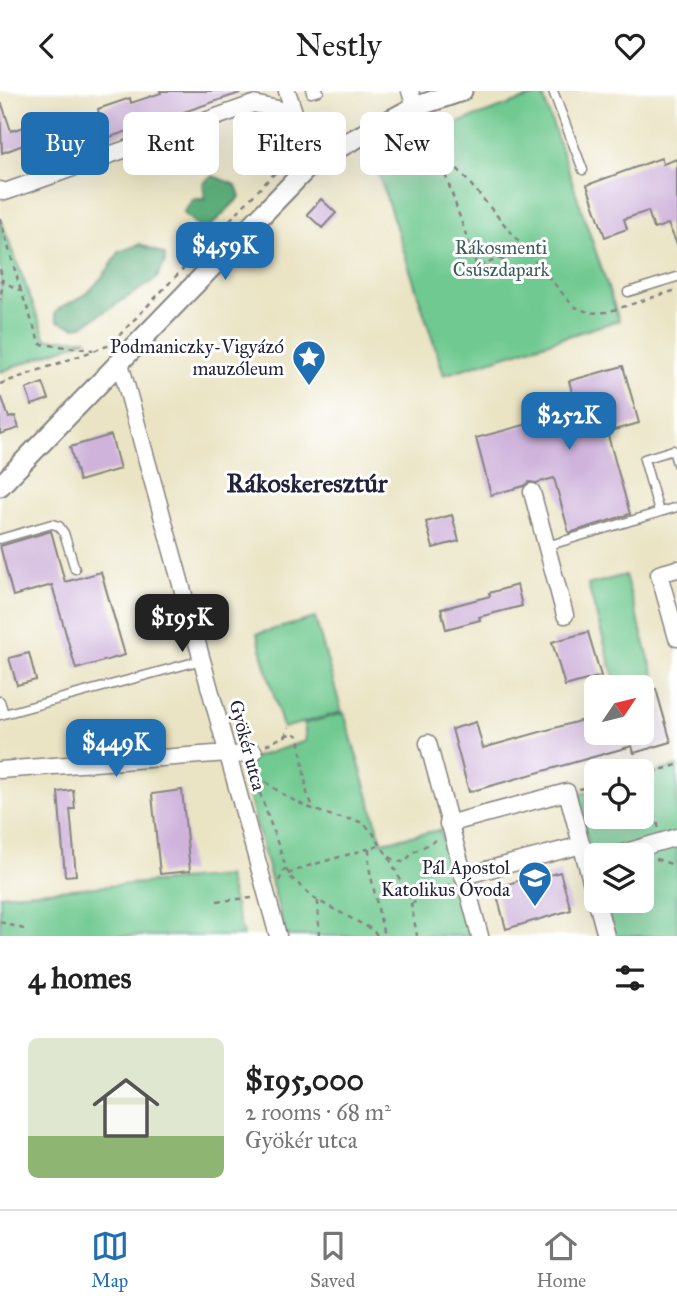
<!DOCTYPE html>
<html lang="en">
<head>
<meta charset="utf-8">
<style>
  :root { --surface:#fff; --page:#f6f6f6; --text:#222; --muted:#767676; --line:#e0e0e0; --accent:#1f6fb2 }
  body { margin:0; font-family:"IM FELL Great Primer",serif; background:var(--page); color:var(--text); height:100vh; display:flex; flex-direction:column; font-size:26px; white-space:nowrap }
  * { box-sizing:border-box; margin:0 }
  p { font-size:23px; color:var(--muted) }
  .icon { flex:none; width:38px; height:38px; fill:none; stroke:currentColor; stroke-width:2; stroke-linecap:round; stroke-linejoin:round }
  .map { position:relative; height:845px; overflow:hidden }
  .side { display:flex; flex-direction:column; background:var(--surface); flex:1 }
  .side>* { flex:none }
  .hud { position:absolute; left:21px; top:21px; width:635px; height:63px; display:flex; gap:14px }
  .needle { width:46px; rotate:55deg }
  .fabs { position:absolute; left:584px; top:584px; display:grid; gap:14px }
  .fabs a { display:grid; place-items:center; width:70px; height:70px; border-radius:10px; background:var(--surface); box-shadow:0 7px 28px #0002; font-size:35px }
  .price { position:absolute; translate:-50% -60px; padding:0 16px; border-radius:14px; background:var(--accent); color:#fff; font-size:23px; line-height:46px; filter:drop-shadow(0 2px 4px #0008) }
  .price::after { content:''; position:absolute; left:50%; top:42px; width:21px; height:16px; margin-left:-10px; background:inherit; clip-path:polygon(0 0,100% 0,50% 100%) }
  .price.on { background:#222; color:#fff }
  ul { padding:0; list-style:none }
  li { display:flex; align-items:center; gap:21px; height:175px; padding:0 28px }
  li span { display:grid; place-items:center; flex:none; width:196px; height:140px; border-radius:10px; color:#555 }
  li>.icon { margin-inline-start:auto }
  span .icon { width:84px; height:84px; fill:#fffc; stroke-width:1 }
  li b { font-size:30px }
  h2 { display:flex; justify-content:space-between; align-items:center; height:84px; padding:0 28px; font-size:30px }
  .chip { padding:0 24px; border-radius:10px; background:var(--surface); box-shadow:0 7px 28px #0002; font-size:24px; line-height:63px }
  .chip.on { background:var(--accent); color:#fff }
  header { display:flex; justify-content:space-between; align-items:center; height:91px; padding:0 28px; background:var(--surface); font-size:32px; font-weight:600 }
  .dock { display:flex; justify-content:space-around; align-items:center; height:98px; border-top:2px solid var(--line); background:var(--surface); font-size:19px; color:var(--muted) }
  .dock a { display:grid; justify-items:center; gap:4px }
  .dock .on { color:var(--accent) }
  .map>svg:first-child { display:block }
</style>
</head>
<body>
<header><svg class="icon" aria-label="back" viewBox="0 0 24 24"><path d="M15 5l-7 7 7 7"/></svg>Nestly<svg class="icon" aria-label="heart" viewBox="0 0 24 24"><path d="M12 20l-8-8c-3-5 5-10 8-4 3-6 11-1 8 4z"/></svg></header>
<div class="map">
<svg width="677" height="845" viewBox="0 0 677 845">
  <rect width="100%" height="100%" fill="#fff"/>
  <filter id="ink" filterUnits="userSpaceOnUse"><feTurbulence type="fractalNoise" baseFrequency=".0143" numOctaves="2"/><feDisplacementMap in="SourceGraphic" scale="14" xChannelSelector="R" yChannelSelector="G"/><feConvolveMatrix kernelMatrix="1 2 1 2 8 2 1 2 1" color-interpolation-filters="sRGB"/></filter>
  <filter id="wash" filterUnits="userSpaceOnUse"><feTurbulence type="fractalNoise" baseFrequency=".00686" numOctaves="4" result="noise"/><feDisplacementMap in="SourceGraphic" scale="28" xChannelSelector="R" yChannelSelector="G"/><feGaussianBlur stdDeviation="1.57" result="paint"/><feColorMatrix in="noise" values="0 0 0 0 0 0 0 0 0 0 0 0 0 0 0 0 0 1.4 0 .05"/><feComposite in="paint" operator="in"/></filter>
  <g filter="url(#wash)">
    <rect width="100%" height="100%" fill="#eae4c4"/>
    <path fill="#6fc990" stroke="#487666" stroke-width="2" d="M542 2 619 229 444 284 372 62Z
      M0 127 46 248H88L0 281Z
      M625 484 655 588 617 597 588 494Z
      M315 527 342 621 283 637 257 543Z
      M344 622 382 751 440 739 469 845H286L240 671 306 650 304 633Z
      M677 675V845H612L603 810H642V765H597V785L576 705 597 698V726H642V685Z
      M227 785 243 845H0V804Z"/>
    <path fill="#5bad7a" stroke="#3e685a" stroke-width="2" d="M213 85 236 94 240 106 205 141 183 122 193 108H205L203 92Z
      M140 153 165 164V172L156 188 82 235 74 236 57 230 55 223C61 211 74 213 83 205 97 194 110 177 119 161Z"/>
    <g id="blocks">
      <path fill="#cfb3db" d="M160 0H239L240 2 72 59 69 50 37 60 35 56 25 60 23 54 2 62 0 13H2L11 40 34 33 36 39 67 29 69 34 99 23 98 18 130 7 131 12 161 2Z
        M661 67 663 73 677 68V153L668 133 654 138 648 120 624 128 627 138 605 146 587 94Z
        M321 108 336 122 322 137 307 123Z
        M623 275 639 332 607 341 630 423 569 442 554 387 536 392 529 391 524 395 491 404 476 347 577 320 569 290Z
        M43 292 49 308 32 314 26 298Z
        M2 307 9 327 15 325 19 337 0 343V308Z
        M111 344 120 378 79 390 70 356Z
        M452 424 459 450 433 457 426 431Z
        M51 440 65 491 101 481 125 564 76 578 52 494 13 505 0 455Z
        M517 494 522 515 479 526 480 529 446 538 441 518 490 505 489 502Z
        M588 541 601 585 565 595 552 551Z
        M29 562 36 589 17 594 9 567Z
        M656 598 671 651 634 662 632 655 469 701 452 638 476 631 483 657 597 625V642H642V602Z
        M73 699 75 718H70L76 784 65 785 58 701Z
        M182 699 190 780 160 783 152 703Z
        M560 781 571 819 506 838 495 797 521 789 522 792Z"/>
    </g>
  </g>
  <g filter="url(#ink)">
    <use href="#blocks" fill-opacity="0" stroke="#868380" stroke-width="2"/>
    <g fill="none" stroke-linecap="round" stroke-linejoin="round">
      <g stroke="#868380" stroke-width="11">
        <path id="service" d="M311 0V2L319 0
          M553 0 583 79
          M628 201 677 186
          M659 421 644 368 673 359 677 373
          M0 448 52 433 59 435 64 442 75 478
          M547 455 677 416
          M0 610 4 623 0 624
          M4 623 202 569"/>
      </g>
      <g stroke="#868380" stroke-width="19">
        <path id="minor" d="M287 0 304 51 315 69
          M410 0 415 16
          M0 99 5 101 253 13 278 18 297 33
          M120 272 278 845
          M532 401 565 524
          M677 478 659 483 677 547
          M428 652 480 845
          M229 665 254 661
          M0 679 228 662
          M448 733 567 701 606 845
          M612 765 677 746
          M463 785 582 754"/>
      </g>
      <g stroke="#868380" stroke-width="23">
        <path id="tertiary" d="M0 395 315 69 415 16 462 0"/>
      </g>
      <path stroke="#868380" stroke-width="2.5" stroke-dasharray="5 5" stroke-linecap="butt" d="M426 27 477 176 515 162 521 156
        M316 46 339 37
        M430 52 435 51 573 215 590 222 607 221 676 199
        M0 127 21 200
        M502 168 505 177
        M0 178 3 191 0 209
        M0 189 21 200 40 253 93 259
        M0 293 110 254 294 62
        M285 645 292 642 299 645 307 702 314 718
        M266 654 285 645 289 636
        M247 675 256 691 289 785 317 809 371 838 378 845
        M251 677C275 702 302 716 336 726 344 728 355 728 362 732 380 742 381 771 405 771L412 762 440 747
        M643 684 659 738
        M643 684 677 674
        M579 698 597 694
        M369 758V776L384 845
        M389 767 410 807 417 845
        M656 768 677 775
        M288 783 308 775 378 755
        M279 790 285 777
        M217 810 252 807
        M318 810 319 845
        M411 813 452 793
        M0 831 27 839"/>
      <use href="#service" stroke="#fff" stroke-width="8"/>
      <use href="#minor" stroke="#fff" stroke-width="16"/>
      <use href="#tertiary" stroke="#fff" stroke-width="19"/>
    </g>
  </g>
  <defs>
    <g id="sight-pin" transform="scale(1.75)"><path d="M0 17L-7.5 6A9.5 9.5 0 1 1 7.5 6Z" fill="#1f6fb2" stroke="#fff"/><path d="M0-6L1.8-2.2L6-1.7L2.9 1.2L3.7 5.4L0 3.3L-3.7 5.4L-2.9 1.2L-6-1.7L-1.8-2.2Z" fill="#fff"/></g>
    <g id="school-pin" transform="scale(1.75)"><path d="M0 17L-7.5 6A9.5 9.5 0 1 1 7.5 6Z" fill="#1f6fb2" stroke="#fff"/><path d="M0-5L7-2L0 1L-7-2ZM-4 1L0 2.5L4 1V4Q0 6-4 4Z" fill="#fff"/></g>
  </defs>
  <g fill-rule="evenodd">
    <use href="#sight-pin" x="309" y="266"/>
    <use href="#school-pin" x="535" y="787"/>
  </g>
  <g text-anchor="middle" stroke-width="6" stroke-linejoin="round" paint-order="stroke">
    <g font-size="19" fill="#3d5c59" stroke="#fff">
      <text x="501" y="163">Rákosmenti<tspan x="501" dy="22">Csúszdapark</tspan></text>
    </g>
    <g font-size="19" fill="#22223b" stroke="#fff" text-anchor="end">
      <text x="284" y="262">Podmaniczky-Vigyázó<tspan x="284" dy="22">mauzóleum</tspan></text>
      <text x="510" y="783">Pál Apostol<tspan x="510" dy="22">Katolikus Óvoda</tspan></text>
    </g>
    <g font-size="19" fill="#22223b" stroke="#fff">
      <text transform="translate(248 654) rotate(75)" y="7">Gyökér utca</text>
    </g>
    <g font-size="26" font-weight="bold" fill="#22223b" stroke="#fff">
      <text x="307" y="401">Rákoskeresztúr</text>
    </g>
  </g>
</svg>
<div class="fabs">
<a><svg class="needle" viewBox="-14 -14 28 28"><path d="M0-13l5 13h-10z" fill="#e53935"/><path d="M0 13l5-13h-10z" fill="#767676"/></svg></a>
<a><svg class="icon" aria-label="locate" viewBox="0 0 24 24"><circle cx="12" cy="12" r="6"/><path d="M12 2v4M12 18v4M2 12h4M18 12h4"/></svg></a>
<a><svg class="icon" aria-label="layers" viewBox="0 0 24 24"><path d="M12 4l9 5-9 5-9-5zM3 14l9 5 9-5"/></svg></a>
</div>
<b class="price" style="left:225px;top:191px">$459K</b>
<b class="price" style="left:569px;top:361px">$252K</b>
<b class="price on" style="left:182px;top:563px">$195K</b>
<b class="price" style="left:116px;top:688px">$449K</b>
<div class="hud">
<a class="chip on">Buy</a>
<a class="chip">Rent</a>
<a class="chip">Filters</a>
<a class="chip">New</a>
</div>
</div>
<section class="side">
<h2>4 homes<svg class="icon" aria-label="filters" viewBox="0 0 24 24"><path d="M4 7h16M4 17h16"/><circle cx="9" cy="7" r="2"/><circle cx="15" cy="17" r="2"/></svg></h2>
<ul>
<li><span style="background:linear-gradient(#dfe7d0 70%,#8fb573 0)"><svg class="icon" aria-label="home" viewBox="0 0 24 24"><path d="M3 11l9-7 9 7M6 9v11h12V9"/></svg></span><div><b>$195,000</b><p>2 rooms · 68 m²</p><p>Gyökér utca</p></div></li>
</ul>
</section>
<nav class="dock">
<a class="on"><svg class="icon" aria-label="map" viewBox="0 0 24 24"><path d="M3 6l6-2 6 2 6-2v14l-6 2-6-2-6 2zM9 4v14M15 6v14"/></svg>Map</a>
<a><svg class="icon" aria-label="saved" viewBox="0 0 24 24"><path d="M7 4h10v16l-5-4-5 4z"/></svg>Saved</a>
<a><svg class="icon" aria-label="home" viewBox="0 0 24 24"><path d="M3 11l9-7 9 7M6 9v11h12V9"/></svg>Home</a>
</nav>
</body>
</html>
